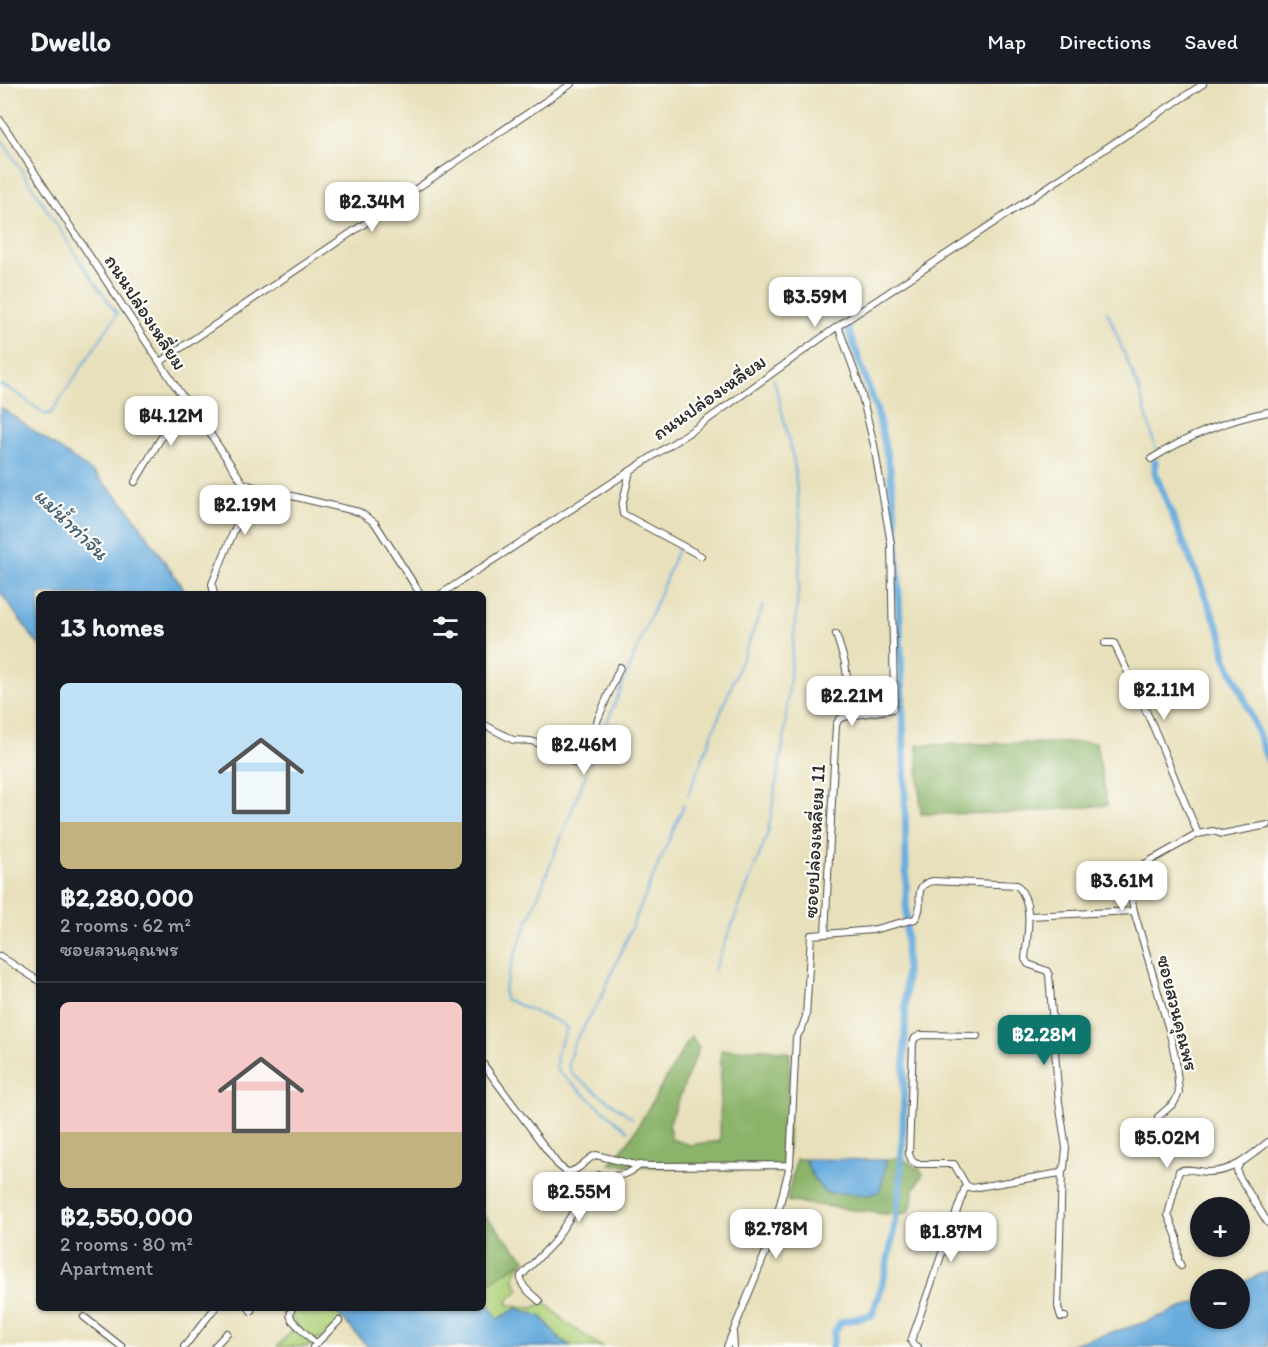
<!DOCTYPE html>
<html lang="en">
<head>
<meta charset="utf-8">
<style>
  :root { --surface:#171b24; --page:#242831; --text:#f1f3f6; --muted:#9ea1a6; --line:#363941; --accent:#0f766e }
  body { margin:0; font-family:Itim,"Playpen Sans Thai",sans-serif; background:var(--page); color:var(--text); height:100vh; display:flex; flex-direction:column; font-size:22px; white-space:nowrap }
  * { box-sizing:border-box; margin:0 }
  p { font-size:20px; color:var(--muted) }
  .icon { flex:none; width:33px; height:33px; fill:none; stroke:currentColor; stroke-width:2; stroke-linecap:round; stroke-linejoin:round }
  .map { position:relative; flex:1; overflow:hidden }
  .panel { position:absolute; left:36px; top:507px; width:450px; height:720px; display:flex; flex-direction:column; background:var(--surface); border-radius:9px; box-shadow:0 2px 4px #0004 }
  .panel>* { flex:none }
  .fabs { position:absolute; left:1190px; top:1113px; display:grid; gap:12px }
  .fabs a { display:grid; place-items:center; width:60px; height:60px; border-radius:50%; background:var(--surface); box-shadow:0 2px 4px #0004; font-size:30px }
  .price { position:absolute; translate:-50% -51px; padding:0 14px; border-radius:12px; background:#fff; color:#222; font-size:20px; line-height:39px; filter:drop-shadow(0 2px 3px #0008) }
  .price::after { content:''; position:absolute; left:50%; top:36px; width:18px; height:14px; margin-left:-9px; background:inherit; clip-path:polygon(0 0,100% 0,50% 100%) }
  .price.on { background:var(--accent); color:#fff }
  ul { padding:0; list-style:none }
  li { display:grid; align-content:center; gap:12px; height:318px; padding:0 24px }
  li+li { border-top:2px solid var(--line) }
  li span { display:grid; place-items:center; height:186px; border-radius:9px; color:#555 }
  li>.icon { margin-inline-start:auto }
  span .icon { width:108px; height:108px; fill:#fffc; stroke-width:1 }
  li b { font-size:26px }
  h2 { display:flex; justify-content:space-between; align-items:center; height:72px; padding:0 24px; font-size:26px }
  header { display:flex; align-items:center; gap:36px; box-sizing:border-box; height:84px; padding:0 30px; background:var(--surface); border-bottom:2px solid var(--line) }
  header strong { font-size:28px }
  nav { display:flex; gap:33px; margin-inline-start:auto; font-size:21px }
  .map>svg:first-child { display:block }
</style>
</head>
<body>
<header>
<strong>Dwello</strong>
<nav><a>Map</a><a>Directions</a><a>Saved</a></nav>
</header>
<div class="map">
<svg width="1268" height="1263" viewBox="0 0 1268 1263">
  <rect width="100%" height="100%" fill="#fdfcf7"/>
  <filter id="ink" filterUnits="userSpaceOnUse"><feTurbulence type="fractalNoise" baseFrequency=".0167" numOctaves="2"/><feDisplacementMap in="SourceGraphic" scale="12" xChannelSelector="R" yChannelSelector="G"/><feConvolveMatrix kernelMatrix="1 2 1 2 8 2 1 2 1" color-interpolation-filters="sRGB"/></filter>
  <filter id="wash" filterUnits="userSpaceOnUse"><feTurbulence type="fractalNoise" baseFrequency=".008" numOctaves="4" result="noise"/><feDisplacementMap in="SourceGraphic" scale="24" xChannelSelector="R" yChannelSelector="G"/><feGaussianBlur stdDeviation="1.35" result="paint"/><feColorMatrix in="noise" values="0 0 0 0 0 0 0 0 0 0 0 0 0 0 0 0 0 1.4 0 .05"/><feComposite in="paint" operator="in"/></filter>
  <g filter="url(#wash)">
    <rect width="100%" height="100%" fill="#e8e0bb"/>
    <path fill="#afd27b" stroke="#6d7e53" stroke-width="1.5" d="M526 1176C516 1188 510 1191 519 1206L507 1217 509 1221 533 1224 545 1218 566 1239 602 1263C564 1263 566 1263 542 1233L498 1236C489 1222 483 1211 483 1194L493 1197 502 1190Z
      M275 1224H333L342 1236 324 1255 318 1254 309 1263H277L298 1240Z"/>
    <path fill="#8bb46b" stroke="#5b704b" stroke-width="1.5" d="M1096 658 1107 721 1018 729 921 730 917 661Z
      M691 952 699 963 669 1040 671 1055 690 1061 720 1057 721 966 765 965 790 969 788 1061 785 1086 696 1085 610 1080 631 1054Z
      M899 1073 919 1085 923 1090 913 1107 912 1120 909 1128 900 1130H885L787 1117 796 1075H805L812 1092 824 1108 835 1109 883 1095 886 1076Z
      M483 1130 526 1176 502 1190 493 1197 483 1194Z"/>
    <path fill="#68acdd" stroke="#4a6c84" stroke-width="1.5" d="M0 323 95 390 128 424 187 510H39V562L0 508Z
      M805 1075 886 1076 883 1095 879 1108 869 1111 824 1108 812 1092Z
      M1268 1187V1263H1062L1143 1239 1200 1217V1234H1239V1200Z
      M483 1205 489 1222 498 1235 517 1224 542 1233 557 1252 570 1263H368L333 1224H483Z"/>
    <g fill="none" stroke-linecap="round" stroke-linejoin="round">
      <path stroke="#68acdd" stroke-width="2" d="M0 53 86 186 117 230 51 329 46 331 15 308 0 301
        M1107 227 1141 311 1156 366
        M590 680 678 465
        M586 690 514 873 504 906 505 915 561 939 567 944C560 959 554 971 557 987L628 1047
        M688 711 763 522
        M714 887 768 749 784 654 799 499 801 445 794 378 774 295
        M632 1034 573 991 568 980 573 961 602 912 684 721"/>
      <path stroke="#68acdd" stroke-width="7" d="M1155 378V389L1213 531 1222 552 1225 572 1245 616 1268 676
        M832 1263 835 1247 841 1238 872 1231C906 1141 903 1043 905 948 909 779 903 610 896 440L890 384 877 327 847 242"/>
    </g>
  </g>
  <g filter="url(#ink)">
    <g fill="none" stroke-linecap="round" stroke-linejoin="round">
      <g stroke="#474641" stroke-width="8">
        <path id="minor" d="M0 36 184 315 207 345 243 399 254 403 359 428 375 439 419 508 422 510
          M160 278 571 0
          M1151 375C1188 352 1226 336 1268 328
          M630 387 622 422 623 430 701 472
          M135 398 184 315
          M214 510 212 500 241 430 243 399
          M441 510 696 344 838 242 1203 0
          M836 550 845 579 852 631
          M1105 559H1114L1153 642 1198 750
          M483 640 513 656 531 657 540 660 577 680H581L598 635 620 583
          M1029 832 1134 827
          M825 850 872 846 915 835C927 820 909 802 933 797L1017 801C1035 820 1027 851 1025 875L1028 880 1047 887 1049 891 1059 1018 1066 1064 1064 1084 1060 1089 972 1104 966 1101 954 1080H917L912 1077 909 1070 913 959 915 954 921 951 977 952
          M0 872 39 897
          M483 980 558 1081 567 1088C579 1088 585 1075 596 1071L636 1081 651 1082 790 1081
          M1158 1033 1174 1019 1179 1009 1176 978 1169 946 1134 827 1127 793 1130 788 1198 750 1213 747 1222 750 1268 741
          M1239 1081 1237 1085 1238 1091 1268 1139
          M1062 1087 1058 1223 1061 1233H1065
          M1181 1182 1178 1176 1177 1153 1168 1131 1179 1087C1188 1083 1198 1088 1208 1088 1233 1088 1250 1073 1268 1058
          M539 1217C532 1210 519 1202 521 1192L553 1159 598 1091C616 1092 625 1094 640 1081
          M249 1224 251 1227
          M292 1224 290 1231 292 1236 316 1260
          M84 1233 122 1263
          M184 1263 215 1224
          M214 1263 227 1249
          M313 1263 339 1237
          M727 1263 732 1250
          M734 1263 733 1248 771 1155 790 1081 796 954 802 944 806 932 811 851 825 850 836 641 839 635 844 633 893 625 894 617 891 460 874 361 859 300 838 242
          M918 1263 913 1261 911 1257 966 1101"/>
      </g>
      <use href="#minor" stroke="#fff" stroke-width="6"/>
    </g>
  </g>
  <g text-anchor="middle" stroke-width="4.5" stroke-linejoin="round" paint-order="stroke">
    <g font-size="20" fill="#2b2b2b" stroke="#fdfcf7">
      <text transform="translate(146 228) rotate(57)" y="7">ถนนปล่องเหลี่ยม</text>
      <text transform="translate(709 313) rotate(-35)" y="7">ถนนปล่องเหลี่ยม</text>
      <text transform="translate(814 757) rotate(-87)" y="7">ซอยปล่องเหลี่ยม 11</text>
      <text transform="translate(1178 929) rotate(76)" y="7">ซอยสวนคุณพร</text>
    </g>
    <g font-size="21" font-style="italic" fill="#435f72" stroke="#fdfcf7">
      <text transform="translate(71 440) rotate(44)" y="7">แม่น้ำท่าจีน</text>
    </g>
  </g>
</svg>
<div class="fabs">
<a>+</a>
<a>−</a>
</div>
<b class="price" style="left:372px;top:149px">฿2.34M</b>
<b class="price" style="left:815px;top:244px">฿3.59M</b>
<b class="price" style="left:171px;top:363px">฿4.12M</b>
<b class="price" style="left:245px;top:452px">฿2.19M</b>
<b class="price" style="left:1164px;top:637px">฿2.11M</b>
<b class="price" style="left:852px;top:643px">฿2.21M</b>
<b class="price" style="left:584px;top:692px">฿2.46M</b>
<b class="price" style="left:1122px;top:828px">฿3.61M</b>
<b class="price on" style="left:1044px;top:982px">฿2.28M</b>
<b class="price" style="left:1167px;top:1085px">฿5.02M</b>
<b class="price" style="left:579px;top:1139px">฿2.55M</b>
<b class="price" style="left:776px;top:1176px">฿2.78M</b>
<b class="price" style="left:951px;top:1179px">฿1.87M</b>
<section class="panel">
<h2>13 homes<svg class="icon" aria-label="filters" viewBox="0 0 24 24"><path d="M4 7h16M4 17h16"/><circle cx="9" cy="7" r="2"/><circle cx="15" cy="17" r="2"/></svg></h2>
<ul>
<li><span style="background:linear-gradient(#bfe0f5 75%,#c2b280 0)"><svg class="icon" aria-label="home" viewBox="0 0 24 24"><path d="M3 11l9-7 9 7M6 9v11h12V9"/></svg></span><div><b>฿2,280,000</b><p>2 rooms · 62 m²</p><p>ซอยสวนคุณพร</p></div></li>
<li><span style="background:linear-gradient(#f6c9c9 70%,#c2b280 0)"><svg class="icon" aria-label="home" viewBox="0 0 24 24"><path d="M3 11l9-7 9 7M6 9v11h12V9"/></svg></span><div><b>฿2,550,000</b><p>2 rooms · 80 m²</p><p>Apartment</p></div></li>
</ul>
</section>
</div>
</body>
</html>
